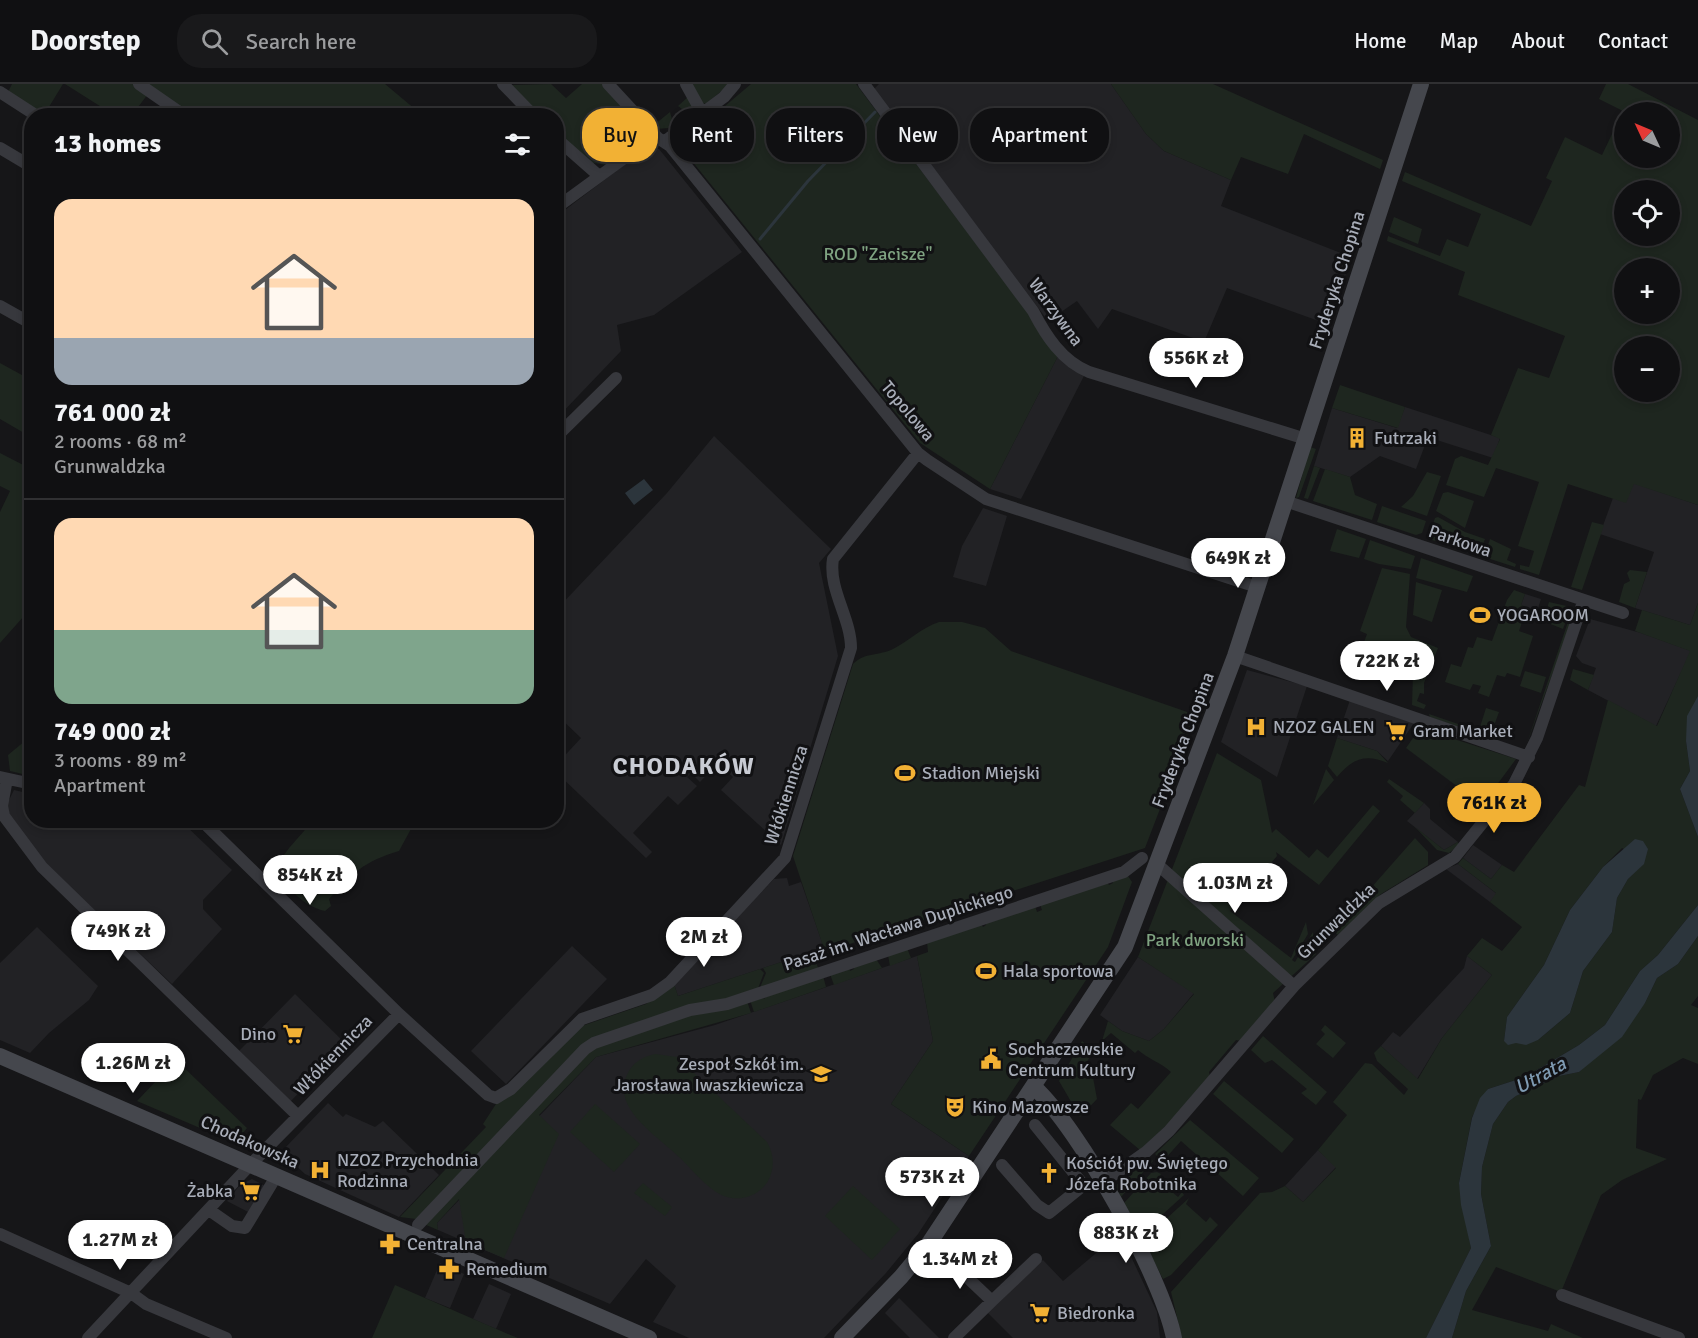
<!DOCTYPE html>
<html lang="en">
<head>
<meta charset="utf-8">
<style>
  :root { --surface:#101012; --page:#19191b; --text:#f1f3f6; --muted:#9c9d9f; --line:#303032; --accent:#f2b134 }
  body { margin:0; font-family:Signika,sans-serif; background:var(--page); color:var(--text); height:100vh; display:flex; flex-direction:column; font-size:22px; white-space:nowrap }
  * { box-sizing:border-box; margin:0 }
  p { font-size:20px; color:var(--muted) }
  .icon { flex:none; width:33px; height:33px; fill:none; stroke:currentColor; stroke-width:2; stroke-linecap:round; stroke-linejoin:round }
  .map { position:relative; flex:1; overflow:hidden }
  .panel { position:absolute; left:24px; top:24px; width:540px; height:720px; display:flex; flex-direction:column; background:var(--surface); border-radius:24px; box-shadow:0 3px 9px #0003,0 0 0 2px var(--line) }
  .panel>* { flex:none }
  .top-card { position:absolute; left:582px; top:24px; width:570px; height:54px; display:flex; gap:12px }
  .needle { width:39px; rotate:314deg }
  .controls { position:absolute; left:1614px; top:18px; display:grid; gap:12px }
  .controls a { display:grid; place-items:center; width:66px; height:66px; border-radius:50%; background:var(--surface); box-shadow:0 3px 9px #0003,0 0 0 2px var(--line); font-size:30px }
  .price { position:absolute; translate:-50% -51px; padding:0 14px; border-radius:21px; background:#fff; color:#222; font-size:20px; line-height:39px; filter:drop-shadow(0 2px 3px #0008) }
  .price::after { content:''; position:absolute; left:50%; top:36px; width:18px; height:14px; margin-left:-9px; background:inherit; clip-path:polygon(0 0,100% 0,50% 100%) }
  .price.current { background:var(--accent); color:#111 }
  ul { padding:0; list-style:none }
  li { display:grid; align-content:center; gap:12px; height:318px; padding:0 30px }
  li+li { border-top:2px solid var(--line) }
  li span { display:grid; place-items:center; height:186px; border-radius:18px; color:#555 }
  li>.icon { margin-inline-start:auto }
  span .icon { width:108px; height:108px; fill:#fffc; stroke-width:1 }
  li b { font-size:26px }
  h2 { display:flex; justify-content:space-between; align-items:center; height:72px; padding:0 30px; font-size:26px }
  .tag { padding:0 21px; border-radius:24px; background:var(--surface); box-shadow:0 3px 9px #0003,0 0 0 2px var(--line); font-size:21px; line-height:54px }
  .tag.current { background:var(--accent); color:#111 }
  header { display:flex; align-items:center; gap:36px; box-sizing:border-box; height:84px; padding:0 30px; background:var(--surface); border-bottom:2px solid var(--line) }
  header strong { font-size:28px }
  nav { display:flex; gap:33px; margin-inline-start:auto; font-size:21px }
  .search { width:420px; height:54px; background:var(--page); display:flex; align-items:center; gap:15px; box-sizing:border-box; padding:0 21px; border-radius:24px; color:var(--muted); font-size:22px }
  .map>svg:first-child { display:block }
</style>
</head>
<body>
<header>
<strong>Doorstep</strong>
<div class="search"><svg class="icon" aria-label="search" viewBox="0 0 24 24"><circle cx="10" cy="10" r="6"/><path d="M15 15l6 6"/></svg>Search here</div>
<nav><a>Home</a><a>Map</a><a>About</a><a>Contact</a></nav>
</header>
<div class="map">
<svg width="1698" height="1254" viewBox="0 0 1698 1254">
  <rect width="100%" height="100%" fill="#161618"/>
  <path fill="#222225" d="M879 0H1111L1146 50 1164 67 1231 96 1221 122 1351 173 1330 241 1227 204 1204 258 1112 225 1098 245 1077 217 1048 237 874 5Z
    M645 65H659L742 168 654 231 617 241 621 267 557 334V132Z
    M1059 270 1085 290 1021 415 990 405Z
    M1405 323 1500 354 1493 374 1418 350 1416 357 1425 361 1416 385 1380 372 1350 393 1314 382 1332 324 1397 344Z
    M714 352 831 465 819 479 838 572 781 761 721 706 733 693 718 679 700 698 691 689 687 693 697 702 678 721 668 712 633 749 652 768 646 774 557 689V680L581 654 557 631V525L667 409Z
    M1633 399 1698 421V519L1690 541 1635 524 1654 468 1600 450 1613 414Z
    M983 424 1007 432 986 502 953 493 962 462Z
    M1525 510 1541 515 1537 527 1521 521Z
    M1590 535 1641 549 1691 567 1656 642 1588 606 1596 584 1582 579 1576 572Z
    M1247 586 1307 602 1277 693 1221 658Z
    M1350 616 1414 639 1388 677 1377 667 1337 654Z
    M14 706 31 710 32 736 182 738 232 786 203 816V825L222 845 172 900 39 774 8 730V718Z
    M1424 719 1430 725V735L1458 758 1444 766 1407 737Z
    M1473 761 1502 781 1491 795 1463 774Z
    M1458 780 1497 810 1490 818 1446 785Z
    M787 794 789 802 801 798 824 864 678 912 674 900 774 795Z
    M37 843 98 902 89 916 49 949 30 969 0 956V879Z
    M572 862 607 895 506 1000 471 967Z
    M917 872 933 957 891 1020 969 1072 918 1150 886 1189 824 1254H689L653 1238 676 1202 646 1175 610 1220 438 1146 437 1139 596 973 715 941Z
    M1467 872 1492 891 1442 954 1417 995 1381 962 1393 948 1400 953 1464 884Z
    M1138 873 1194 909 1164 945 1149 957 1122 947 1100 931Z
    M295 910 346 960 289 1019 239 967Z
    M328 1019 343 1033 346 1030 375 1043 383 1037 439 1091 399 1133 305 1090 283 1070 284 1065Z
    M1318 1066 1336 1083 1303 1118 1285 1102Z
    M252 1095 265 1102 250 1129 227 1117 240 1101Z
    M1120 1149 1157 1228 1160 1254H1013L987 1228 1043 1176 1063 1197Z
    M440 1179 464 1190 450 1224 425 1214Z
    M489 1200 511 1210 496 1245 473 1235Z
    M899 1214 939 1254H910L885 1229Z"/>
  <path fill="#1e261f" fill-rule="evenodd" d="M12 0H63L44 31 8 8Z
    M65 0H133L148 10 132 31H114Z
    M142 0H385L422 31H188Z
    M551 0 566 14 582 0H602L622 21 597 46 617 66 641 51 643 54 606 81 588 78 557 47 556 32 541 31 511 1Z
    M690 0H730L707 19 702 20Z
    M751 0H856L1059 270 990 405 920 359 679 61Z
    M1111 0H1213L1383 76 1380 85 1304 50 1288 90 1241 73 1231 96 1164 67 1146 50Z
    M1606 0H1628L1698 36V421L1634 400 1626 419 1568 400 1539 491 1520 485V481L1529 483 1534 467 1518 462 1539 398 1496 384 1484 413 1446 401 1455 375 1461 372 1488 381 1500 355 1491 351 1518 284 1549 294 1565 252 1458 211 1465 188 1387 157 1388 152 1440 172 1447 155 1468 163 1481 130 1402 97 1405 88 1531 142 1552 97 1546 94 1565 53 1602 71 1623 27 1599 15ZM1670 28V74H1624V28ZM1670 106V152H1624V106ZM1624 184H1670V230H1624ZM1670 262V308H1624V262Z
    M690 11 694 23 690 31 678 22Z
    M670 28 673 39 668 44 657 45 654 41Z
    M1394 133 1422 145 1418 160 1389 148Z
    M0 279 31 296V353L0 335Z
    M1340 301 1405 323 1398 344 1332 324Z
    M1310 363 1316 365 1299 413 1296 414Z
    M0 369 31 385 32 523 0 559V428L10 407 0 402Z
    M1314 382 1320 384 1308 415 1304 414Z
    M1325 385 1350 393 1355 411 1377 420 1372 436 1313 417Z
    M1427 388 1441 392 1427 432 1401 423 1413 412Z
    M1448 408 1474 417 1465 444 1436 427 1443 409Z
    M1382 422 1426 437 1422 449 1416 451 1377 438Z
    M1438 433 1465 448 1485 455 1479 471 1432 456 1429 451 1435 434Z
    M1592 438 1604 441 1582 506 1571 503Z
    M1337 445 1366 455 1359 474 1330 467Z
    M1490 455 1511 465 1507 476 1516 480 1515 483 1484 473Z
    M1370 456 1415 472 1411 485 1379 480 1364 475Z
    M1421 474 1473 492 1467 508 1416 494Z
    M1382 484 1410 490 1406 543 1411 553 1438 564 1424 599V610L1420 609 1417 617 1426 621 1424 625 1412 621 1413 589 1410 582 1361 566 1367 550 1360 547Z
    M1630 486 1647 488 1635 524 1619 518 1624 500 1630 497 1627 489Z
    M1416 498 1442 506 1432 538 1413 531Z
    M1514 506 1525 510 1521 521 1527 523 1519 547 1533 552 1520 593 1507 589 1505 593 1497 591 1489 613 1478 609 1481 602 1473 600 1470 606 1445 598 1451 580 1461 583 1468 563 1473 564 1477 553 1492 557 1507 516Z
    M1549 518 1571 523 1563 545 1543 537Z
    M1698 519V612L1686 657 1690 687 1680 705 1698 753V821L1658 871 1640 887 1605 941 1579 961 1525 993 1488 1005 1472 1033 1459 1099 1471 1164 1426 1254H1182L1171 1208 1260 1109 1272 1108 1285 1102 1303 1118 1336 1084 1318 1066 1347 1031 1333 1018 1365 979 1372 980 1404 1011 1408 1005 1377 977 1374 969 1381 962 1418 995 1442 954 1492 891 1467 872 1482 854 1502 867 1522 843 1490 818 1496 809 1458 780 1463 774 1491 795 1502 781 1514 788 1579 701 1585 703 1608 616 1657 642 1690 567 1635 547 1642 526 1690 541ZM1622 764 1644 779 1628 795 1617 814 1612 848 1583 887 1570 929 1538 956 1516 959 1504 957 1507 933 1544 881 1570 826 1603 783Z
    M1573 523 1575 528 1526 662Z
    M939 538H962L985 544 1011 567 1196 631 1145 764 825 868 793 772 853 580C865 568 879 572 893 565 909 557 921 544 939 538Z
    M1573 585 1594 591 1588 606 1570 596Z
    M1525 587 1546 593 1541 609 1520 602Z
    M1486 624 1499 628 1492 647 1480 643Z
    M1429 630 1493 652 1491 654 1430 633Z
    M1420 644 1516 675 1482 721 1406 664Z
    M31 652V692L10 687 8 671Z
    M1337 654 1377 667 1388 679C1365 669 1352 675 1337 693L1328 682Z
    M1217 669 1261 696 1272 749 1276 745 1309 774 1317 765 1328 774 1373 721 1380 727 1319 801 1276 768 1277 772 1230 827 1291 874 1306 838 1308 850 1292 876 1295 878 1313 848 1316 870 1273 909 1275 918 1241 957 1236 956 1209 988 1210 993 1172 1036 1140 1066 1110 1041 1131 1019 1138 1025 1171 988C1160 978 1148 975 1138 966L1135 969 1111 949 1102 957 1108 937 1122 947 1149 957 1164 945 1194 910 1138 873Z
    M1326 685 1334 696 1313 721Z
    M1389 695 1424 719 1415 729 1400 716 1403 712 1387 698Z
    M313 736 411 737 412 743 399 767C363 778 354 788 329 815L331 822 325 827C303 822 289 805 276 787 283 766 300 754 313 736Z
    M1415 743 1444 766 1458 758V762L1449 769 1437 766Z
    M1415 754 1428 768V781L1381 810 1338 851 1333 847Z
    M1128 792 1132 798 1108 863 969 1072 891 1020 933 957 917 872 928 868 927 858 981 840 983 843 986 841V838L1035 822 1037 828 1042 826 1040 820 1107 798 1109 801 1113 799 1112 796Z
    M1698 852V912L1691 921 1698 924V980L1683 974 1653 991 1641 1016 1638 1015 1636 1064 1667 1075 1622 1096 1601 1111 1561 1208 1496 1183 1472 1226 1548 1247 1551 1240 1583 1254H1452L1466 1207 1491 1162 1481 1110 1482 1083 1493 1040 1508 1018 1516 1012 1559 992 1579 988 1645 919 1657 894 1678 880Z
    M907 864 911 874 890 882 888 871Z
    M812 868 819 886 759 906 766 889 763 884Z
    M876 875 882 884 834 901 830 890 849 884 850 887 854 885 853 882Z
    M760 885 764 889 757 907 599 953 416 1135 400 1133 486 1043 483 1040 496 1020 579 943 646 920 674 900 678 912Z
    M823 892 826 903 754 928 750 916 762 912 764 915 767 911Z
    M747 917 751 929 596 973 539 1031 559 1050 504 1174 466 1158 459 1115 437 1139 438 1146 424 1140 592 965 702 926Z
    M1325 941 1346 959 1333 974 1316 960 1325 950 1321 946Z
    M1263 952 1327 1008 1316 1021 1301 1009 1307 1005 1272 976 1265 979 1251 966Z
    M1082 957 1094 967 1086 979 1092 988 1097 1015 1080 1033 1059 997Z
    M655 970 677 973 767 1058C774 1070 775 1084 768 1097 759 1112 740 1118 724 1112 708 1106 692 1085 679 1073 659 1053 611 1025 627 991 632 979 642 973 655 970Z
    M176 976 247 1044 235 1059 137 1017Z
    M1224 997 1294 1055 1282 1069 1213 1010Z
    M595 1020 640 1060 614 1088 570 1048Z
    M1190 1036 1259 1094 1243 1112 1181 1057 1163 1077 1155 1070Z
    M1150 1074 1153 1077 1121 1113 1115 1102Z
    M1157 1088 1161 1090 1158 1096 1178 1113 1182 1108 1184 1111 1140 1151 1124 1119 1151 1089Z
    M643 1099 672 1123 665 1132 634 1109Z
    M853 1102 900 1145 872 1176 825 1132Z
    M1189 1114 1186 1120 1206 1138 1210 1133 1218 1141 1171 1191 1163 1195 1143 1156Z
    M395 1201 508 1250 518 1254H372Z"/>
  <path fill="#2c353c" d="M644 395 653 406 634 421 625 409Z
    M1698 612V753L1680 705 1690 687 1686 657 1687 632Z
    M1635 755 1643 757 1648 765 1644 780 1628 795 1617 814 1612 848 1583 887 1570 929 1538 956 1526 961 1516 959 1508 961 1504 957 1507 933 1544 881 1570 826 1603 783Z
    M1698 821V852L1678 880 1657 894 1645 919 1622 953 1579 988 1559 992 1516 1012 1508 1018 1493 1040 1482 1083 1481 1110 1491 1162 1466 1207 1452 1254H1426L1471 1164 1461 1121 1459 1099 1472 1034 1480 1014 1488 1005 1525 993 1579 961 1605 941 1640 887 1658 871Z"/>
  <g fill="none" stroke-linecap="round" stroke-linejoin="round">
    <path stroke="#2c353c" stroke-width="3" d="M760 155 808 97 875 28"/>
    <path stroke="#37383d" stroke-width="12" d="M139 0 185 32
      M503 0 534 32
      M608 0 658 54 670 62 918 369 927 376 986 415 1257 503
      M686 0 702 29
      M864 0 1033 227C1046 252 1062 277 1089 288L1306 355
      M0 8 37 32
      M556 54 598 91
      M665 57 724 13 735 0
      M0 64 32 83
      M556 124 645 59 658 54
      M0 222 32 240
      M556 353 616 294
      M1285 417 1623 529
      M1235 572 1529 673
      M0 693 32 700
      M7 695 2 722 4 732 42 783 298 1032
      M201 736 399 930
      M1157 780 1294 902
      M1002 1081 1037 1121 1049 1129 1080 1104 1081 1098 1035 1041
      M1102 1099 1146 1068 1169 1047 1294 902 1379 819 1455 773 1514 700 1537 654 1583 518
      M209 1126 232 1142 245 1144 277 1091
      M418 1141 585 965 594 959 690 926 727 920 1124 788 1142 774
      M0 1150 131 1209 146 1220 226 1254
      M930 1158 992 1217 954 1254
      M1562 1211 1679 1254
      M992 1217 1036 1175
      M88 1254 251 1080 399 930 488 1011 496 1014 511 1005 582 935 652 911 670 898 785 774 851 564C851 534 828 505 833 475L918 369"/>
    <path stroke="#45474d" stroke-width="16" d="M0 972 649 1254
      M1034 1003C1080 1045 1162 1193 1174 1254
      M842 1254 901 1193 930 1158 1125 863 1235 572 1421 0"/>
  </g>
  <defs>
    <g id="building-bare" transform="scale(1.62)"><path d="M-4-6H4V6H1V3H-1V6H-4ZM-2.5-4.3h1.7v1.8h-1.7ZM.8-4.3h1.7v1.8H.8ZM-2.5-1h1.7V.8h-1.7ZM.8-1h1.7V.8H.8Z" fill="#f2b134" stroke="#111113" stroke-width="2.5" paint-order="stroke"/></g>
    <g id="stadium-bare" transform="scale(1.62)"><path d="M0-5a6.5 5 0 1 0 0 10a6.5 5 0 1 0 0-10ZM-3.5-1.8h7v3.6h-7Z" fill="#f2b134" stroke="#111113" stroke-width="2.5" paint-order="stroke"/></g>
    <g id="hospital-bare" transform="scale(1.62)"><path d="M-5-5h3v3.5h4V-5h3V5h-3V1.5h-4V5h-3Z" fill="#f2b134" stroke="#111113" stroke-width="2.5" paint-order="stroke"/></g>
    <g id="supermarket-bare" transform="scale(1.62)"><path d="M-6-5.5h2.5l.6 2H6L4.5 2H-2.5L-4.4-4H-6ZM-1.5 3.2a1.3 1.3 0 1 0 .1 0ZM3 3.2a1.3 1.3 0 1 0 .1 0Z" fill="#f2b134" stroke="#111113" stroke-width="2.5" paint-order="stroke"/></g>
    <g id="civic-bare" transform="scale(1.62)"><path d="M-.6-6.5H3V-4.5H.6V-3L4-1V1h2V6H-6V1h2V-1L-.6-3ZM-1.2 2.5V6h2.4V2.5Z" fill="#f2b134" stroke="#111113" stroke-width="2.5" paint-order="stroke"/></g>
    <g id="school-bare" transform="scale(1.62)"><path d="M0-5L7-2L0 1L-7-2ZM-4 1L0 2.5L4 1V4Q0 6-4 4Z" fill="#f2b134" stroke="#111113" stroke-width="2.5" paint-order="stroke"/></g>
    <g id="theatre-bare" transform="scale(1.62)"><path d="M-5-5.5Q0-4 5-5.5V0Q5 5 0 6Q-5 5-5 0ZM-3.3-2.5H-1v1.5H-3.3ZM1-2.5H3.3v1.5H1ZM-2.8 1Q0 5.5 2.8 1Z" fill="#f2b134" stroke="#111113" stroke-width="2.5" paint-order="stroke"/></g>
    <g id="church-bare" transform="scale(1.62)"><path d="M-1.2-6h2.4v3.5h3.3v2.4h-3.3V6h-2.4V-.1h-3.3v-2.4h3.3Z" fill="#f2b134" stroke="#111113" stroke-width="2.5" paint-order="stroke"/></g>
    <g id="pharmacy-bare" transform="scale(1.62)"><path d="M-2-6h4v4h4v4h-4v4h-4v-4h-4v-4h4Z" fill="#f2b134" stroke="#111113" stroke-width="2.5" paint-order="stroke"/></g>
  </defs>
  <g fill-rule="evenodd">
    <use href="#building-bare" x="1357" y="354"/>
    <use href="#stadium-bare" x="1480" y="531"/>
    <use href="#hospital-bare" x="1256" y="643"/>
    <use href="#supermarket-bare" x="1396" y="647"/>
    <use href="#stadium-bare" x="905" y="689"/>
    <use href="#stadium-bare" x="986" y="887"/>
    <use href="#supermarket-bare" x="293" y="950"/>
    <use href="#civic-bare" x="991" y="975"/>
    <use href="#school-bare" x="821" y="990"/>
    <use href="#theatre-bare" x="955" y="1023"/>
    <use href="#hospital-bare" x="320" y="1086"/>
    <use href="#church-bare" x="1049" y="1089"/>
    <use href="#supermarket-bare" x="250" y="1107"/>
    <use href="#pharmacy-bare" x="390" y="1160"/>
    <use href="#pharmacy-bare" x="449" y="1185"/>
    <use href="#supermarket-bare" x="1040" y="1229"/>
  </g>
  <g text-anchor="middle" stroke-width="6" stroke-linejoin="round" paint-order="stroke">
    <g font-size="18" fill="#7fa381" stroke="#111113">
      <text x="878" y="176">ROD "Zacisze"</text>
      <text x="1195" y="862">Park dworski</text>
    </g>
    <g font-size="18" fill="#a8adb8" stroke="#111113">
      <text transform="translate(1337 196) rotate(-72)" y="6">Fryderyka Chopina</text>
      <text transform="translate(1056 228) rotate(54)" y="6">Warzywna</text>
      <text transform="translate(908 327) rotate(50)" y="6">Topolowa</text>
      <text transform="translate(1460 457) rotate(19)" y="6">Parkowa</text>
      <text transform="translate(1183 656) rotate(-69)" y="6">Fryderyka Chopina</text>
      <text transform="translate(786 711) rotate(-72)" y="6">Włókiennicza</text>
      <text transform="translate(1336 837) rotate(-44)" y="6">Grunwaldzka</text>
      <text transform="translate(898 844) rotate(-18)" y="6">Pasaż im. Wacława Duplickiego</text>
      <text transform="translate(333 971) rotate(-46)" y="6">Włókiennicza</text>
      <text transform="translate(250 1058) rotate(24)" y="6">Chodakowska</text>
    </g>
    <g font-size="18" fill="#a8adb8" stroke="#111113" text-anchor="start">
      <text x="1374" y="360">Futrzaki</text>
      <text x="1497" y="537">YOGAROOM</text>
      <text x="1273" y="649">NZOZ GALEN</text>
      <text x="1413" y="653">Gram Market</text>
      <text x="922" y="695">Stadion Miejski</text>
      <text x="1003" y="893">Hala sportowa</text>
      <text x="276" y="956" text-anchor="end">Dino</text>
      <text x="1008" y="971">Sochaczewskie<tspan x="1008" dy="21">Centrum Kultury</tspan></text>
      <text x="804" y="986" text-anchor="end">Zespoł Szkół im.<tspan x="804" dy="21">Jarosława Iwaszkiewicza</tspan></text>
      <text x="972" y="1029">Kino Mazowsze</text>
      <text x="337" y="1082">NZOZ Przychodnia<tspan x="337" dy="21">Rodzinna</tspan></text>
      <text x="1066" y="1085">Kościół pw. Świętego<tspan x="1066" dy="21">Józefa Robotnika</tspan></text>
      <text x="233" y="1113" text-anchor="end">Żabka</text>
      <text x="407" y="1166">Centralna</text>
      <text x="466" y="1191">Remedium</text>
      <text x="1057" y="1235">Biedronka</text>
    </g>
    <g font-size="20" font-style="italic" fill="#7f9bb3" stroke="#111113">
      <text transform="translate(1540 991) rotate(-29)" y="7">Utrata</text>
    </g>
    <g font-size="24" font-weight="bold" letter-spacing="1.5" fill="#c9ccd4" stroke="#111113">
      <text x="684" y="690">CHODAKÓW</text>
    </g>
  </g>
</svg>
<div class="controls">
<a><svg class="needle" viewBox="-14 -14 28 28"><path d="M0-13l5 13h-10z" fill="#e53935"/><path d="M0 13l5-13h-10z" fill="#9c9d9f"/></svg></a>
<a><svg class="icon" aria-label="locate" viewBox="0 0 24 24"><circle cx="12" cy="12" r="6"/><path d="M12 2v4M12 18v4M2 12h4M18 12h4"/></svg></a>
<a>+</a>
<a>−</a>
</div>
<b class="price" style="left:1196px;top:305px">556K zł</b>
<b class="price" style="left:1238px;top:505px">649K zł</b>
<b class="price" style="left:1387px;top:608px">722K zł</b>
<b class="price current" style="left:1494px;top:750px">761K zł</b>
<b class="price" style="left:310px;top:822px">854K zł</b>
<b class="price" style="left:1235px;top:830px">1.03M zł</b>
<b class="price" style="left:118px;top:878px">749K zł</b>
<b class="price" style="left:704px;top:884px">2M zł</b>
<b class="price" style="left:133px;top:1010px">1.26M zł</b>
<b class="price" style="left:932px;top:1124px">573K zł</b>
<b class="price" style="left:1126px;top:1180px">883K zł</b>
<b class="price" style="left:120px;top:1187px">1.27M zł</b>
<b class="price" style="left:960px;top:1206px">1.34M zł</b>
<div class="top-card">
<a class="tag current">Buy</a>
<a class="tag">Rent</a>
<a class="tag">Filters</a>
<a class="tag">New</a>
<a class="tag">Apartment</a>
</div>
<section class="panel">
<h2>13 homes<svg class="icon" aria-label="filters" viewBox="0 0 24 24"><path d="M4 7h16M4 17h16"/><circle cx="9" cy="7" r="2"/><circle cx="15" cy="17" r="2"/></svg></h2>
<ul>
<li><span style="background:linear-gradient(#ffd9b3 75%,#9aa5b1 0)"><svg class="icon" aria-label="home" viewBox="0 0 24 24"><path d="M3 11l9-7 9 7M6 9v11h12V9"/></svg></span><div><b>761 000 zł</b><p>2 rooms · 68 m²</p><p>Grunwaldzka</p></div></li>
<li><span style="background:linear-gradient(#ffd9b3 60%,#7fa58c 0)"><svg class="icon" aria-label="home" viewBox="0 0 24 24"><path d="M3 11l9-7 9 7M6 9v11h12V9"/></svg></span><div><b>749 000 zł</b><p>3 rooms · 89 m²</p><p>Apartment</p></div></li>
</ul>
</section>
</div>
</body>
</html>
